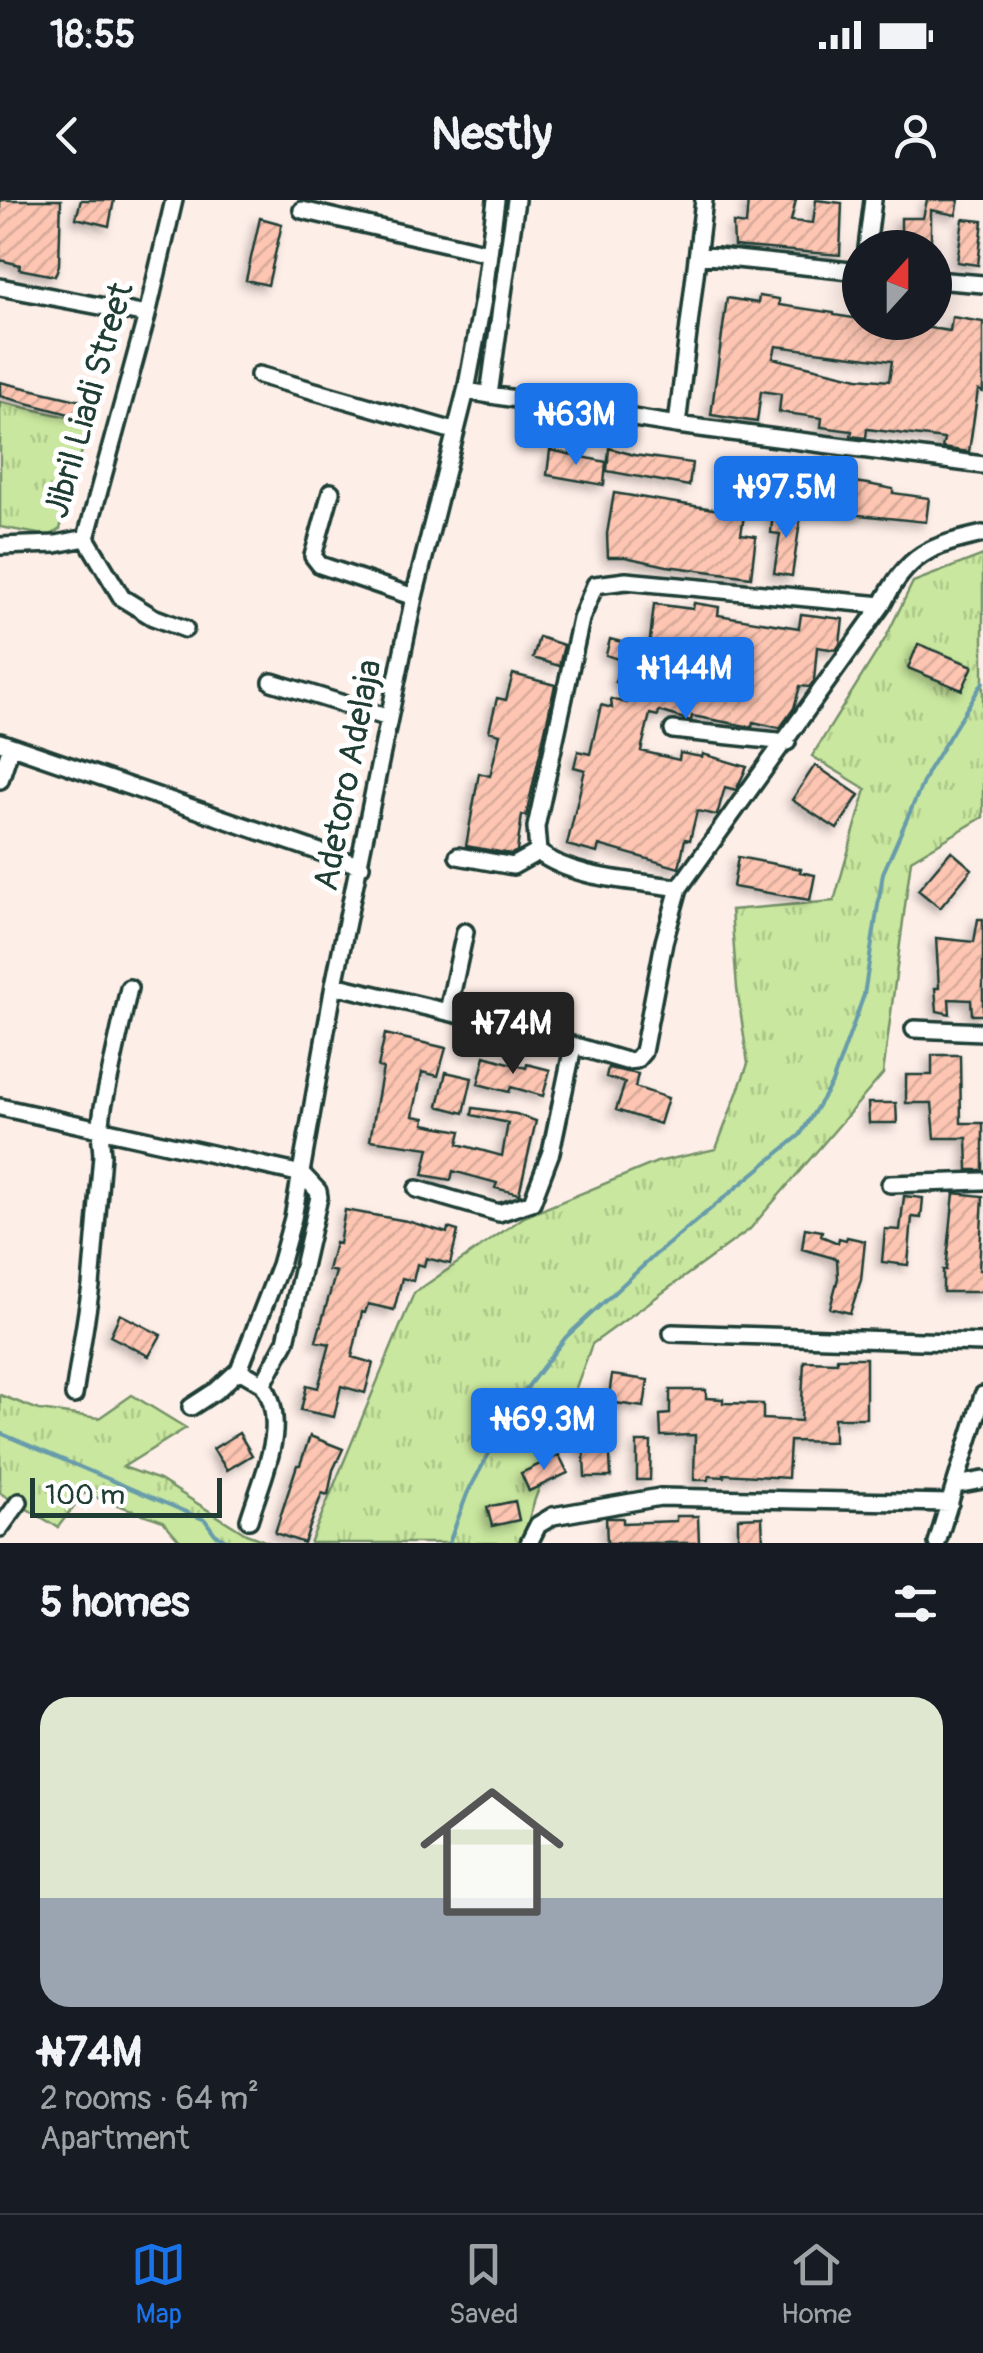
<!DOCTYPE html>
<html lang="en">
<head>
<meta charset="utf-8">
<style>
  :root { --surface:#171b24; --page:#20242c; --text:#f1f3f6; --muted:#9ea1a6; --line:#363941; --accent:#1a73e8 }
  body { margin:0; font-family:Pangolin,sans-serif; background:var(--page); color:var(--text); height:100vh; display:flex; flex-direction:column; font-size:38px; white-space:nowrap }
  * { box-sizing:border-box; margin:0 }
  p { font-size:32px; color:var(--muted) }
  .icon { flex:none; width:55px; height:55px; fill:none; stroke:currentColor; stroke-width:2; stroke-linecap:round; stroke-linejoin:round }
  .map { position:relative; height:1343px; overflow:hidden }
  .drawer { display:flex; flex-direction:column; background:var(--surface); flex:1 }
  .drawer>* { flex:none }
  .needle { width:65px; rotate:21deg }
  .fabs { position:absolute; left:842px; top:30px; display:grid; gap:20px }
  .fabs a { display:grid; place-items:center; width:110px; height:110px; border-radius:50%; background:var(--surface); box-shadow:0 5px 25px #0003; font-size:50px }
  .scale { position:absolute; left:30px; bottom:25px; width:192px; box-sizing:border-box; padding-left:10px; border:5px solid #1f3d34; border-top:0; font-size:28px; line-height:35px; white-space:nowrap; color:#1f3d34; -webkit-text-stroke:8px #fff; paint-order:stroke }
  .price { position:absolute; translate:-50% -85px; padding:0 22px; border-radius:10px; background:var(--accent); color:#fff; font-size:32px; line-height:65px; filter:drop-shadow(0 2px 5px #0008) }
  .price::after { content:''; position:absolute; left:50%; top:60px; width:30px; height:22px; margin-left:-15px; background:inherit; clip-path:polygon(0 0,100% 0,50% 100%) }
  .price.active { background:#222; color:#fff }
  ul { padding:0; list-style:none }
  li { display:grid; align-content:center; gap:20px; height:530px; padding:0 40px }
  li+li { border-top:2px solid var(--line) }
  li span { display:grid; place-items:center; height:310px; border-radius:30px; color:#555 }
  li>.icon { margin-inline-start:auto }
  span .icon { width:180px; height:180px; fill:#fffc; stroke-width:1 }
  li b { font-size:42px }
  h2 { display:flex; justify-content:space-between; align-items:center; height:120px; padding:0 40px; font-size:42px }
  .status { display:flex; justify-content:space-between; align-items:center; height:70px; padding:0 50px; background:var(--surface); direction:ltr }
  .status svg { height:28px; fill:currentColor }
  header { display:flex; justify-content:space-between; align-items:center; height:130px; padding:0 40px; background:var(--surface); font-size:45px; font-weight:700 }
  .tabs { display:flex; justify-content:space-around; align-items:center; height:140px; border-top:2px solid var(--line); background:var(--surface); font-size:28px; color:var(--muted) }
  .tabs a { display:grid; justify-items:center; gap:5px }
  .tabs .active { color:var(--accent) }
  .map>svg:first-child { display:block }
</style>
</head>
<body>
<div class="status"><b>18:55</b><svg viewBox="0 0 49 12"><path d="M0 12V9h3v3zM5 12V6h3v6zM10 12V3h3v9zM15 12V0h3v12zM26 1h20v11H26zM47 4h2v5h-2z"/></svg></div>
<header><svg class="icon" aria-label="back" viewBox="0 0 24 24"><path d="M15 5l-7 7 7 7"/></svg>Nestly<svg class="icon" aria-label="person" viewBox="0 0 24 24"><circle cx="12" cy="8" r="4"/><path d="M4 21q1-7 8-7t8 7"/></svg></header>
<div class="map">
<svg width="983" height="1343" viewBox="0 0 983 1343">
  <defs>
    <pattern id="grass-tufts" width="24" height="20" patternUnits="userSpaceOnUse" patternTransform="scale(2.5)"><rect width="24" height="20" fill="#c9e79e"/><path d="M3 7l-1-3M5 7V3M7 7l1-3M15 17l-1-3M17 17v-4M19 17l1-3" fill="none" stroke="#acc789"/></pattern>
    <pattern id="building-hatch" width="6" height="6" patternUnits="userSpaceOnUse" patternTransform="scale(2.5)"><rect width="6" height="6" fill="#fdc5b2"/><path d="M-1 1l2-2M0 6l6-6M5 7l2-2" fill="none" stroke="#d8aa9a"/></pattern>
    <filter id="shadow"><feDropShadow dx="-4.5" dy="4.5" stdDeviation="5" flood-color="#0004"/></filter>
  </defs>
  <rect width="100%" height="100%" fill="#feeee8"/>
  <filter id="ink" filterUnits="userSpaceOnUse"><feTurbulence type="fractalNoise" baseFrequency=".01" numOctaves="2"/><feDisplacementMap in="SourceGraphic" scale="20" xChannelSelector="R" yChannelSelector="G"/><feConvolveMatrix kernelMatrix="1 2 1 2 8 2 1 2 1" color-interpolation-filters="sRGB"/></filter>
  <g filter="url(#ink)">
    <path fill="url(#grass-tufts)" stroke="#749269" stroke-width="2.5" d="M0 202 90 222 60 329 49 336 0 327Z
      M983 355V617L911 660 883 874 750 1029 592 1144 535 1299 522 1343H310L414 1093 524 1017 657 962 716 949 748 864 737 788 731 710 834 701 866 589 812 556 885 439 913 382Z
      M0 1195 39 1210 99 1218 132 1195 186 1228 123 1267 160 1280 246 1334 270 1343H182L163 1321 84 1293 58 1327 0 1293Z"/>
    <g fill="none" stroke-linecap="round" stroke-linejoin="round">
      <path stroke="#689cab" stroke-width="4" d="M0 1233 205 1320 215 1334 232 1343
        M449 1343 467 1294 519 1198 566 1137 655 1055 800 935 832 883 864 795 883 673 928 571 983 482"/>
    </g>
    <path fill="url(#building-hatch)" stroke="#1f3d34" stroke-width="2.5" fill-rule="evenodd" filter="url(#shadow)" d="M0 0H61L59 65 55 76 19 69 20 65 0 60Z
      M81 0H114L109 26 76 18Z
      M748 0H796L791 21 813 23 816 0 842 3 840 55 734 46 733 23 746 25Z
      M927 0H959L956 15 931 10V48H913V44L901 39V18H923Z
      M260 18 282 24 268 85 246 80Z
      M963 19 983 21 978 65 957 62Z
      M759 96 779 99V105L834 113V115L860 119V122H889L950 131 952 117 983 122V192L978 190 969 252 942 248 944 239 867 229 866 238 851 236 852 231 821 227 822 218 779 212 781 194 761 191 757 222 711 215 727 98 758 103ZM776 146 892 161 889 181 858 178 773 158Z
      M0 182 90 203 88 219 0 196Z
      M609 248 634 255 692 263 689 286 607 271Z
      M550 250 606 262 604 285 547 275Z
      M801 271 832 282V279L868 284 893 289V293L929 298 926 322 859 315 794 293Z
      M614 293 726 311 727 307 745 310 741 334 756 336 751 377 667 366 625 357H608L607 334Z
      M773 312 801 315 792 376 774 373 780 334 771 333Z
      M694 403 719 407 718 415 799 428 801 414 843 419 840 444 836 450 817 447 814 481 809 487 800 486 794 508 780 528 753 522 752 527 692 516 691 521 659 511 658 516 650 514 641 551 679 560 680 553 702 557 703 554 747 567 736 590 725 587 717 615 697 611 690 640 685 639 679 668 599 645 597 653 567 645 585 570 574 567 578 551 590 554 601 505 612 508 611 499 627 503 631 487 615 482 621 460 606 455 610 439 649 449 654 404 693 409ZM677 455 721 460 718 483 709 481 708 487 674 477Z
      M539 437 564 445 559 466 533 458Z
      M918 444 973 466 962 490 908 468Z
      M513 474 555 485 526 616 522 615 517 651 511 654 466 646 479 573 490 576 500 534 489 531 497 498 506 500Z
      M815 565 859 595 837 629 792 600Z
      M951 651 972 669 940 708 918 690Z
      M738 657 801 669 800 672 815 675 810 700 733 687Z
      M978 719H983V815H972L971 800 949 799 950 814 937 811 935 788H939L936 738 974 742Z
      M385 834 446 848 438 876 422 872 413 916 425 918 424 924 461 931 458 944 502 956 508 923 472 915 473 908 516 914 536 921 519 994 495 988 497 983 453 971 451 980 423 975 429 948 370 940 383 868 378 867Z
      M932 855H960L961 923H983V970H968L967 938H935L932 903H906V875H932Z
      M485 856 526 868 527 864 550 870 543 896 511 887 509 892 478 884Z
      M608 868 638 874 635 887 668 898 660 924 616 910 625 883 606 877Z
      M446 872 472 878 464 913 438 906Z
      M868 903H896L897 923H869Z
      M954 993 983 996 979 1070H983V1092H943V1070H946Z
      M904 996 923 998 921 1018 912 1017 908 1065 882 1062 885 1029 900 1030Z
      M345 1010 407 1021 447 1033 448 1028 458 1031 450 1064 426 1058 424 1066 417 1064 413 1081 402 1078 394 1110 368 1104 365 1113 362 1112 352 1157 373 1163 365 1193 341 1186 334 1217 301 1210 307 1185 318 1188 330 1144 316 1141 336 1072 328 1070 335 1043 339 1044Z
      M805 1028 822 1031 821 1036 838 1043 839 1038 846 1040 847 1037 865 1041 861 1080 850 1113 830 1108 838 1078 837 1059 802 1049Z
      M120 1114 161 1135 149 1156 110 1136Z
      M837 1158H866V1218H834V1242L790 1241 788 1278 724 1274V1277L709 1276 708 1280H694L695 1235 661 1236 660 1215 670 1214V1190H706V1198L723 1199V1203L763 1204V1219L801 1221 804 1161 837 1162Z
      M612 1175 648 1180 644 1207 608 1202Z
      M608 1212 611 1277H585L582 1213Z
      M239 1233 252 1255 227 1270 213 1249Z
      M310 1236 343 1249 333 1270 328 1295 322 1293 304 1343 275 1333 297 1265H300Z
      M637 1242H651L650 1280H637Z
      M559 1255 568 1273 529 1291 521 1273Z
      M515 1301 519 1320 492 1326 487 1307Z
      M676 1316H698L699 1343H607L606 1318H623V1323L676 1321Z
      M762 1317 763 1343H738V1318Z"/>
    <g fill="none" stroke-linecap="round" stroke-linejoin="round">
      <g stroke="#1f3d34" stroke-width="22">
        <path id="street" d="M302 10 488 53
          M867 48 873 0
          M698 55 860 72
          M935 80 983 84
          M0 87 147 115
          M259 175 454 231
          M466 191 677 225 983 265
          M489 195 516 0
          M677 225 704 0
          M331 292 313 356 320 365 414 397
          M86 338 122 398 153 417 185 429
          M0 346 56 344 86 338 147 115 174 0
          M272 482 389 518
          M673 530 787 542
          M0 542 361 666
          M0 580 11 546
          M458 656 513 666 538 652
          M679 688C634 680 575 680 538 652L536 627 581 419 595 385 626 381 882 405C907 354 930 346 983 334
          M334 785 511 827 626 861 636 860 643 852 664 742 679 688 882 405
          M448 811 465 732
          M914 829 983 832
          M0 907 302 974
          M890 984 983 981
          M417 989 499 1013 532 1002 551 952 573 847
          M672 1133 983 1143
          M239 1170 263 1184 286 1141 319 997 318 991 302 974
          M74 1195 91 1086 102 955 100 931 103 907 129 788
          M191 1207 217 1190 239 1170 280 1065 293 1018 334 785 414 397 466 191 483 99 496 0
          M956 1285 983 1280
          M249 1320C262 1277 290 1225 263 1184
          M0 1328 19 1302
          M529 1343 538 1325 553 1316 660 1297 950 1303
          M937 1343 983 1195"/>
      </g>
      <use href="#street" stroke="#fff" stroke-width="15"/>
    </g>
  </g>
  <g text-anchor="middle" stroke-width="10" stroke-linejoin="round" paint-order="stroke">
    <g font-size="35" fill="#1f3d34" stroke="#fff">
      <text transform="translate(88 200) rotate(-74)" y="12">Jibril Liadi Street</text>
      <text transform="translate(347 575) rotate(-79)" y="12">Adetoro Adelaja</text>
    </g>
  </g>
</svg>
<div class="fabs">
<a><svg class="needle" viewBox="-14 -14 28 28"><path d="M0-13l5 13h-10z" fill="#e53935"/><path d="M0 13l5-13h-10z" fill="#9ea1a6"/></svg></a>
</div>
<div class="scale">100 m</div>
<b class="price" style="left:576px;top:268px">₦63M</b>
<b class="price" style="left:786px;top:341px">₦97.5M</b>
<b class="price" style="left:686px;top:522px">₦144M</b>
<b class="price active" style="left:513px;top:877px">₦74M</b>
<b class="price" style="left:544px;top:1273px">₦69.3M</b>
</div>
<section class="drawer">
<h2>5 homes<svg class="icon" aria-label="filters" viewBox="0 0 24 24"><path d="M4 7h16M4 17h16"/><circle cx="9" cy="7" r="2"/><circle cx="15" cy="17" r="2"/></svg></h2>
<ul>
<li><span style="background:linear-gradient(#dfe7d0 65%,#9aa5b1 0)"><svg class="icon" aria-label="home" viewBox="0 0 24 24"><path d="M3 11l9-7 9 7M6 9v11h12V9"/></svg></span><div><b>₦74M</b><p>2 rooms · 64 m²</p><p>Apartment</p></div></li>
</ul>
</section>
<nav class="tabs">
<a class="active"><svg class="icon" aria-label="map" viewBox="0 0 24 24"><path d="M3 6l6-2 6 2 6-2v14l-6 2-6-2-6 2zM9 4v14M15 6v14"/></svg>Map</a>
<a><svg class="icon" aria-label="saved" viewBox="0 0 24 24"><path d="M7 4h10v16l-5-4-5 4z"/></svg>Saved</a>
<a><svg class="icon" aria-label="home" viewBox="0 0 24 24"><path d="M3 11l9-7 9 7M6 9v11h12V9"/></svg>Home</a>
</nav>
</body>
</html>
